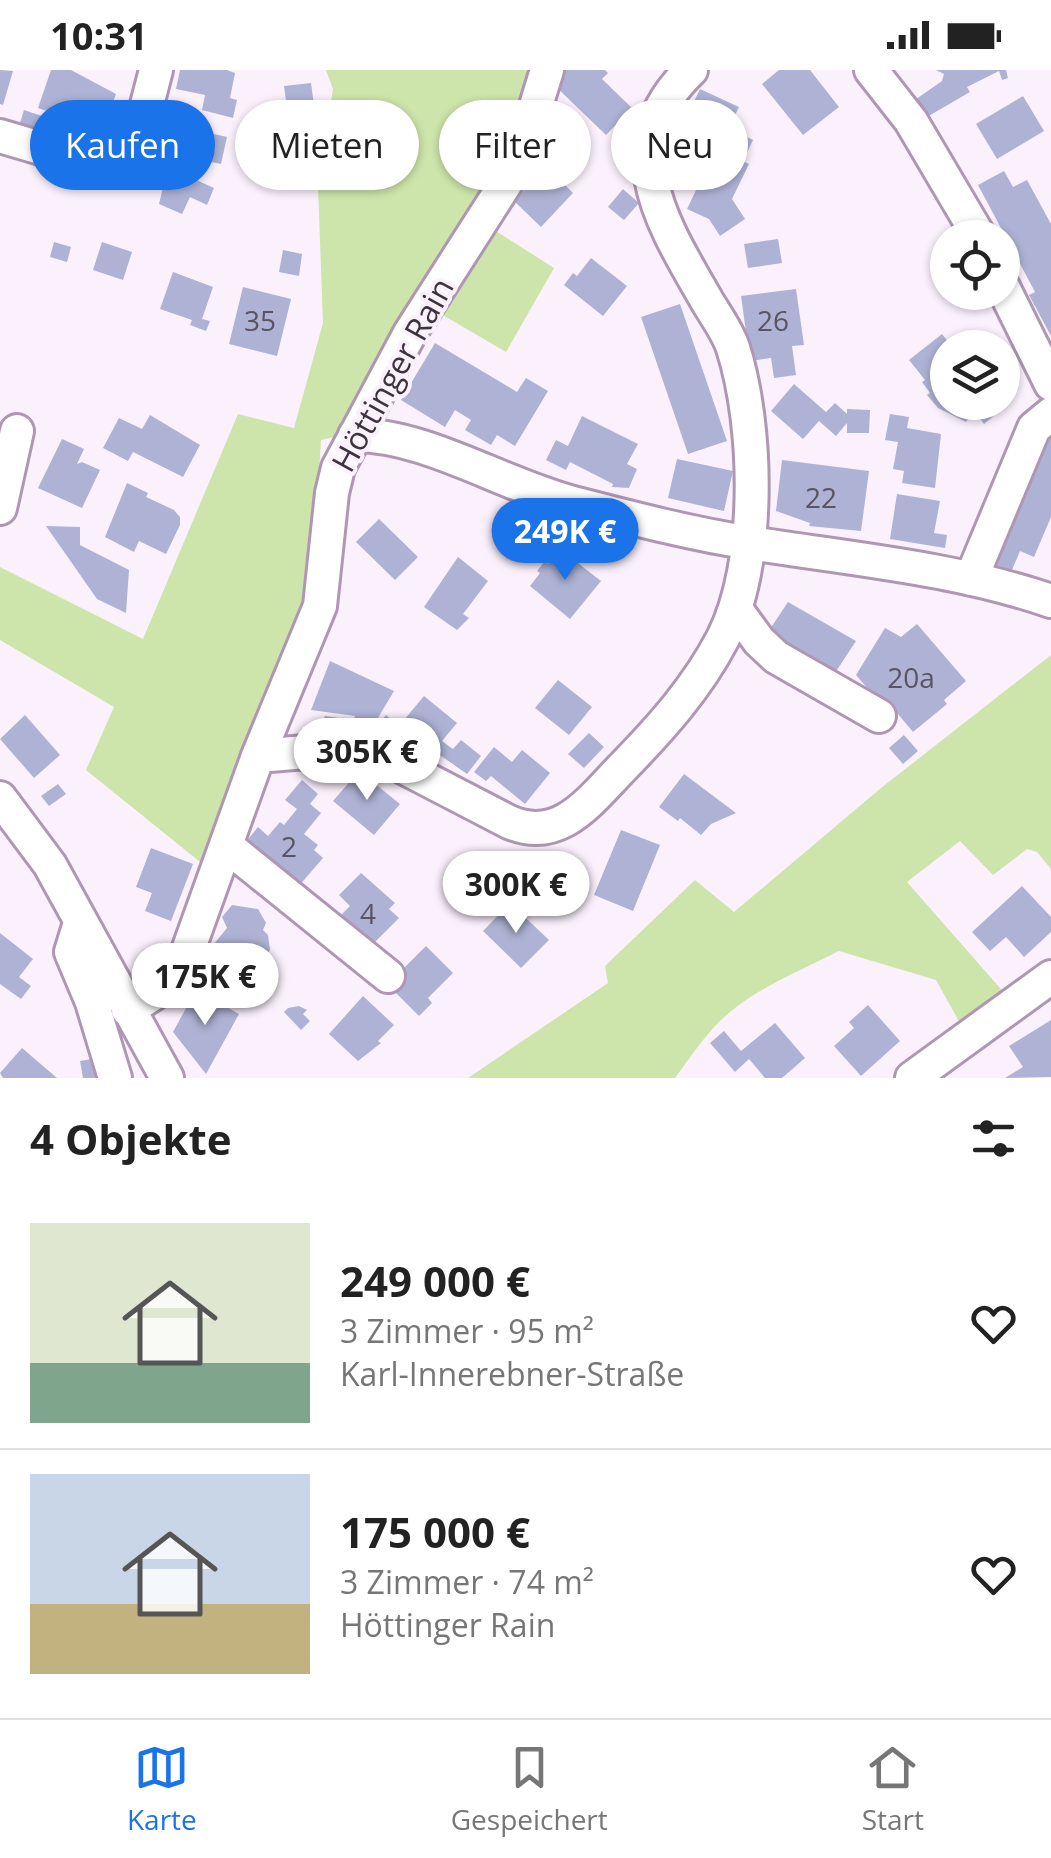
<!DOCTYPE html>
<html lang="de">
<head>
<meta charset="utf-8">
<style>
  :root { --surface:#fff; --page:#f2f2f2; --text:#222; --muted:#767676; --line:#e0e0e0; --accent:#1a73e8 }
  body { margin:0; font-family:"Open Sans",sans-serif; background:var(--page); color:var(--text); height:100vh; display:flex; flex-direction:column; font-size:38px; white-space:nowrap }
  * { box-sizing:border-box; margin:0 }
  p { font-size:32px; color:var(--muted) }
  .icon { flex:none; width:55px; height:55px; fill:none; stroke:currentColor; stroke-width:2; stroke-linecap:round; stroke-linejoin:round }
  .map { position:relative; height:1008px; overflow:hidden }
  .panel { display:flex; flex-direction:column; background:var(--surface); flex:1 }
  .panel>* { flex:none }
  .guide { position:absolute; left:30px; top:30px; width:992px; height:90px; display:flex; gap:20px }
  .tools { position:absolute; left:930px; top:150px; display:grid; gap:20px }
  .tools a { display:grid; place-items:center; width:90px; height:90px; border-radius:50%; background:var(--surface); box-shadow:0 2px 8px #0004; font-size:50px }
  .price { position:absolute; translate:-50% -85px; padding:0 22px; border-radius:35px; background:#fff; color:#222; font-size:32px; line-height:65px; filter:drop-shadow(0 2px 5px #0008) }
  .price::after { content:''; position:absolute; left:50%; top:60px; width:30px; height:22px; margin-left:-15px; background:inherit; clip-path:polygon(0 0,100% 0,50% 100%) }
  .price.active { background:var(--accent); color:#fff }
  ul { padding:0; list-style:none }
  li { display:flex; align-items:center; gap:30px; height:250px; padding:0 30px }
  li+li { border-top:2px solid var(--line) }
  li span { display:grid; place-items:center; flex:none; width:280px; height:200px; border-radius:0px; color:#555 }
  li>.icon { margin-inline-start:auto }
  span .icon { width:120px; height:120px; fill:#fffc; stroke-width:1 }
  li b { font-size:42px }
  h2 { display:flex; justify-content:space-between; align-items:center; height:120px; padding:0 30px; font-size:42px }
  .chip { padding:0 35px; border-radius:45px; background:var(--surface); box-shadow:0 2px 8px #0004; font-size:35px; line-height:90px }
  .chip.active { background:var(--accent); color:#fff }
  .status { display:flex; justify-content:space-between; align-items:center; height:70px; padding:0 50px; background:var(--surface); direction:ltr }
  .status svg { height:28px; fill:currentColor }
  .dock { display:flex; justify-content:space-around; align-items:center; height:140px; border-top:2px solid var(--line); background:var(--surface); font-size:28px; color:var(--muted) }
  .dock a { display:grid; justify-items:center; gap:5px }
  .dock .active { color:var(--accent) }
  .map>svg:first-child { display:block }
</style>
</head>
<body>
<div class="status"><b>10:31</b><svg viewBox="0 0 49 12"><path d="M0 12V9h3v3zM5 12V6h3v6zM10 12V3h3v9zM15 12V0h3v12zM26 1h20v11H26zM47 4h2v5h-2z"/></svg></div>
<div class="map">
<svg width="1051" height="1008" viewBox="0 0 1051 1008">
  <rect width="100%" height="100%" fill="#fbf1fd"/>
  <path fill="#cde4aa" d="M326 0H530L535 9 510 86 474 147 554 198 506 282 424 234 343 365 321 370 312 520 210 800 86 700 114 637 0 570V497L143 569 238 344 294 358 323 253 318 117 333 19Z
    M1051 585V799L1037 782 1027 779 993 805 960 771 907 812 1007 926 966 964 936 910 839 881C802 900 763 915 730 942 708 960 692 985 675 1008H468L608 913 605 896 695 810 734 842 881 718Z"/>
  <path fill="#aeb2d4" d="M0 0 13 1 3 35 0 34Z
    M51 0H71L116 24 103 60 38 38Z
    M180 0H227L235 3 230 28 237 30 233 48 202 40 205 25 176 19Z
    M564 0H605L608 3 602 9 632 38 606 65 552 13Z
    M779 0H810L839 37 803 65 762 14Z
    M936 0H1006L1008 8 1002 10 999 1 967 17 970 22 920 51 909 34 942 11 944 4Z
    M311 13 317 58 290 61 284 16Z
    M700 19 739 37 729 58 753 70 743 91 749 94 732 129 745 149 720 166 709 149 687 139 698 116 687 112 689 107 674 100 690 66 705 74 712 60 686 48Z
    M1023 26 1044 61 997 89 976 54Z
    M24 40 92 63 87 78 19 56Z
    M165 53 227 67 221 94 193 88 191 100 195 103 194 109 214 118 207 135 190 127 182 144 159 134 165 109 153 106Z
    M282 84H298L299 111 281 109Z
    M547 97 573 123 541 157 514 131Z
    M1004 101 1013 117 1027 110 1051 154V266L1029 225 1035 222 978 115Z
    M623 119 639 133 624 150 608 137Z
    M778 169 782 193 748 198 744 174Z
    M54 172 71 177 67 192 50 187Z
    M102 172 132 182 123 210 93 200Z
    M283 180 302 184 299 206 279 202Z
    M591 188 627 216 603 246 564 215 573 203 577 206Z
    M173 202 213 217 202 249 210 251 206 261 190 255 192 250 160 239Z
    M243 217 291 229 277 286 229 274Z
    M796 219 804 275 792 276 796 305 774 308 771 288 750 291 741 226Z
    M680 234 727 371 688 384 641 247Z
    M942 264 953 278H948V332H997L1002 339 984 354 973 340 966 352 938 338 927 325 930 323 922 312 925 310 909 290Z
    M435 273 517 322 526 308 548 321 515 376 497 365 491 375 465 360 471 350 455 340 445 357 401 330Z
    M794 314 826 342 835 333 847 344V339L870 340 869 363H847V353L836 366 819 351 803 369 771 341Z
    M890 344 909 347 907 358 941 364 935 418 902 413 904 401 893 399 898 372 885 370Z
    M150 345 200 375 183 407 133 382 128 391 103 378 119 348 142 359Z
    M582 346 638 374 627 394 637 399 629 418 612 417 613 414 570 392 566 400 546 390 556 370 568 376Z
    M1051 364V447L1034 487 1020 481 1009 507 988 502 1037 372Z
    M62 369 84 379 77 394 82 392 100 400 82 438 38 418Z
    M677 389 733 401 724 441 668 428Z
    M782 390 869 401 861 461 809 456 810 453 776 441Z
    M127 413 148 423 146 427 174 440 180 447V455L166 484 139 471 134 482 105 467Z
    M897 424 940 431 934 463 947 465 945 478 890 469Z
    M379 449 418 487 395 510 356 472Z
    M46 456 80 457V475L129 500 126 543 97 529Z
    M560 479 601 511 570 549 530 516 540 503 537 501 545 491 548 494Z
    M458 487 488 511 463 544 469 548 457 560 424 537Z
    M788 532 856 571 833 606 764 568Z
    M917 554 966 611 944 630 947 634 913 662 893 638 888 642 856 605 885 558 901 567Z
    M330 591 394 621 372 658 353 651 355 646 311 640Z
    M558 610 592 637 569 665 535 638Z
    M424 626 457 653 442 671 453 679 461 670 481 686 467 704 401 658 388 673 373 661 386 645 399 656Z
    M25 645 60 685 34 708 0 669Z
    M325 646 346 649 338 668 317 665Z
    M589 663 604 677 584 698 568 684Z
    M904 665 918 681 903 694 889 678Z
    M494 677 512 692 522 680 550 703 525 734 491 706 486 711 474 702Z
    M359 701 400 734 374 765 333 731Z
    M684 704 736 743 711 754 701 765 680 748 678 751 659 737Z
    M302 710 318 724 310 734 321 743 304 764 318 775 314 780 323 788 298 817 245 773 258 757 268 766 280 752 284 755 297 739 285 730Z
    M58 714 66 724 49 736 41 726Z
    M621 760 660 775 633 841 594 825Z
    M151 778 193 794 171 851 145 841 152 823 136 817Z
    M361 803 395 833 389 839 399 848 367 880 336 850 350 836 339 825Z
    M1022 816 1051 847V862L1024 887 1006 867 990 881 972 862Z
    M510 833 549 870 521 898 483 861Z
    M232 835 258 839 266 853 263 860 268 865 270 880 266 886 270 900 256 918 209 880 227 858 222 847Z
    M0 863 33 889 19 907 31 916 21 929 0 914Z
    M426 876 453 903 428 928 432 933 419 946 391 918 404 905 401 901Z
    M196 920 239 944 206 1004 173 962Z
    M363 926 394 955 378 971 381 973 358 991 329 964Z
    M868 935 900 971 861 1006 834 976 854 958 849 952Z
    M299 936 307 940 303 944 310 951 301 960 284 942 288 938Z
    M1051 950V1007L1005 1008 1023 997 1009 976Z
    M775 953 805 988 782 1008H765L749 989 735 1002 710 973 724 961 741 981Z
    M22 978 57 1008H3L0 1003Z
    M97 988 100 1008H83L80 991Z"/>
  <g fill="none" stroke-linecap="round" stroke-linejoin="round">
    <g stroke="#af97b3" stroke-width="38">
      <path id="minor" d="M871 0 911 51 980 168
        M0 66 105 97 124 94 135 81 156 0
        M1002 215 1051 314
        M355 365C426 365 503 415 573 433 631 448 692 464 751 473 851 489 955 498 1051 531
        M0 438 17 361
        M971 509 1034 358 1051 344
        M735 538 759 571 776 587 879 646
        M258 686 341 679 378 684 509 752C559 774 589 732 621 699 661 658 697 618 723 568 761 493 758 356 733 278 728 262 716 246 707 231 663 154 611 76 691 0
        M0 728 50 795 167 1008
        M228 777 388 906
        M80 853 71 882 92 932 115 1008
        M128 940 164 917 185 889 258 686 320 536 332 423 338 398 410 263 518 94 547 0
        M912 1008 1051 907"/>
    </g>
    <use href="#minor" stroke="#fff" stroke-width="32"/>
  </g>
  <g text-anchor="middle" stroke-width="8" stroke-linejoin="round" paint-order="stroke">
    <g font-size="28" fill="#595364">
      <text x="260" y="261">35</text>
      <text x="773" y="261">26</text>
      <text x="821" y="438">22</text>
      <text x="911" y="618">20a</text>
      <text x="289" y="787">2</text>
      <text x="368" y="854">4</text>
    </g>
    <g font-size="32" fill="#3d333e" stroke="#fbf1fd">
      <text transform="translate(393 305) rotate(-61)" y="11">Höttinger Rain</text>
    </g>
  </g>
</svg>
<div class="tools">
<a><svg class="icon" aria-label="locate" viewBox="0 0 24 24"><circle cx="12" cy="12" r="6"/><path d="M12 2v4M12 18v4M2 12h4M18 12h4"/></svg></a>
<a><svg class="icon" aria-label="layers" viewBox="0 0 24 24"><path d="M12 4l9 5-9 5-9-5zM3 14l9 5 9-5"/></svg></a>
</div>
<b class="price active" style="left:565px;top:513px">249K €</b>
<b class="price" style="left:367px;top:733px">305K €</b>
<b class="price" style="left:516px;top:866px">300K €</b>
<b class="price" style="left:205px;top:958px">175K €</b>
<div class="guide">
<a class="chip active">Kaufen</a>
<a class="chip">Mieten</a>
<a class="chip">Filter</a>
<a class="chip">Neu</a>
</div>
</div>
<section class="panel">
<h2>4 Objekte<svg class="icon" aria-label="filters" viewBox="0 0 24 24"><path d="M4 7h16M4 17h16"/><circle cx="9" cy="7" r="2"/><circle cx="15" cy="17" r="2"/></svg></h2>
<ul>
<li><span style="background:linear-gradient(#dfe7d0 70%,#7fa58c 0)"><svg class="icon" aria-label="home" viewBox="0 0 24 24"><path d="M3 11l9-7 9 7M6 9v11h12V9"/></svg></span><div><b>249 000 €</b><p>3 Zimmer · 95 m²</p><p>Karl-Innerebner-Straße</p></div><svg class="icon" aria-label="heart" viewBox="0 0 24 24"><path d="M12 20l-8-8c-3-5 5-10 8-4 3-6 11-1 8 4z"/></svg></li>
<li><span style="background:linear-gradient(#c9d6e8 65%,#c2b280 0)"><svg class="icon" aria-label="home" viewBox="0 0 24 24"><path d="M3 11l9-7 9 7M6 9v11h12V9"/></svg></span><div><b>175 000 €</b><p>3 Zimmer · 74 m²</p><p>Höttinger Rain</p></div><svg class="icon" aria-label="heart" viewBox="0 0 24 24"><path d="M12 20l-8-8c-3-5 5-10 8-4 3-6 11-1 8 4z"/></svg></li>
</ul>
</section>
<nav class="dock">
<a class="active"><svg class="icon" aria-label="map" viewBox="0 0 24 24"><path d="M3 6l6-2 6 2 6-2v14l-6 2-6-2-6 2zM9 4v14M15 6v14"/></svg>Karte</a>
<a><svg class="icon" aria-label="saved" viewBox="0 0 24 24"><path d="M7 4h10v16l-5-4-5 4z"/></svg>Gespeichert</a>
<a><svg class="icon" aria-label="home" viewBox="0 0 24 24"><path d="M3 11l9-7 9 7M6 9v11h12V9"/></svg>Start</a>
</nav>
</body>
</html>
